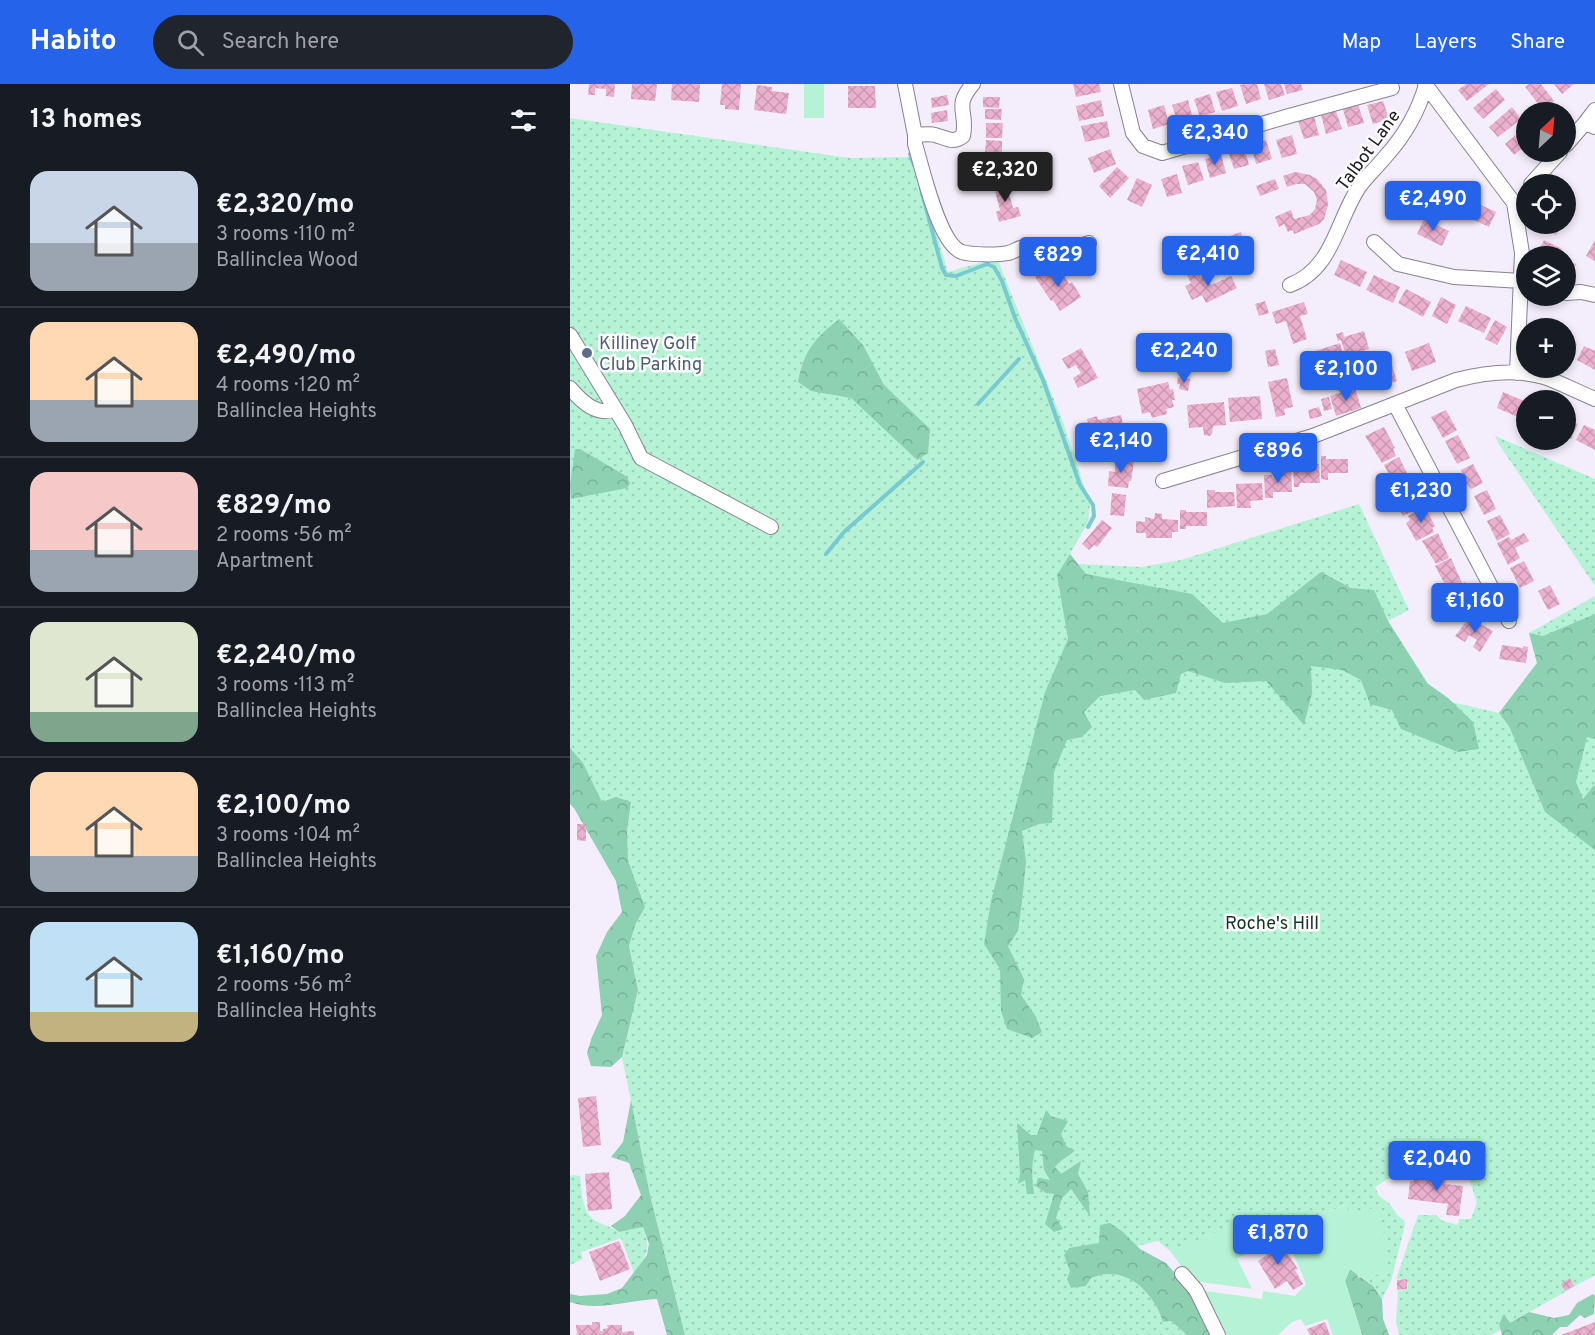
<!DOCTYPE html>
<html lang="en">
<head>
<meta charset="utf-8">
<style>
  :root { --surface:#171b24; --page:#20242c; --text:#f1f3f6; --muted:#9ea1a6; --line:#363941; --accent:#2563eb }
  body { margin:0; font-family:Overpass,sans-serif; background:var(--page); color:var(--text); height:100vh; display:flex; flex-direction:column; font-size:22px; white-space:nowrap }
  * { box-sizing:border-box; margin:0 }
  p { font-size:20px; color:var(--muted) }
  .icon { flex:none; width:33px; height:33px; fill:none; stroke:currentColor; stroke-width:2; stroke-linecap:round; stroke-linejoin:round }
  .map { position:relative; flex:1; overflow:hidden }
  .sheet { display:flex; flex-direction:column; background:var(--surface); width:570px }
  .sheet>* { flex:none }
  .needle { width:39px; rotate:26deg }
  .controls { position:absolute; left:946px; top:18px; display:grid; gap:12px }
  .controls a { display:grid; place-items:center; width:60px; height:60px; border-radius:50%; background:var(--surface); box-shadow:0 3px 9px #0003; font-size:30px }
  .price { position:absolute; translate:-50% -51px; padding:0 14px; border-radius:6px; background:var(--accent); color:#fff; font-size:20px; line-height:39px; filter:drop-shadow(0 2px 3px #0008) }
  .price::after { content:''; position:absolute; left:50%; top:36px; width:18px; height:14px; margin-left:-9px; background:inherit; clip-path:polygon(0 0,100% 0,50% 100%) }
  .price.selected { background:#222; color:#fff }
  ul { padding:0; list-style:none }
  li { display:flex; align-items:center; gap:18px; height:150px; padding:0 30px }
  li+li { border-top:2px solid var(--line) }
  li span { display:grid; place-items:center; flex:none; width:168px; height:120px; border-radius:18px; color:#555 }
  li>.icon { margin-inline-start:auto }
  span .icon { width:72px; height:72px; fill:#fffc; stroke-width:1 }
  li b { font-size:26px }
  h2 { display:flex; justify-content:space-between; align-items:center; height:72px; padding:0 30px; font-size:26px }
  header { display:flex; align-items:center; gap:36px; box-sizing:border-box; height:84px; padding:0 30px; background:var(--accent); color:#fff }
  header strong { font-size:28px }
  nav { display:flex; gap:33px; margin-inline-start:auto; font-size:21px }
  .search { width:420px; height:54px; background:var(--page); display:flex; align-items:center; gap:15px; box-sizing:border-box; padding:0 21px; border-radius:33px; color:var(--muted); font-size:22px }
  main { display:flex; flex:1; min-height:0 }
  .map>svg:first-child { display:block }
</style>
</head>
<body>
<header>
<strong>Habito</strong>
<div class="search"><svg class="icon" aria-label="search" viewBox="0 0 24 24"><circle cx="10" cy="10" r="6"/><path d="M15 15l6 6"/></svg>Search here</div>
<nav><a>Map</a><a>Layers</a><a>Share</a></nav>
</header>
<main>
<section class="sheet">
<h2>13 homes<svg class="icon" aria-label="filters" viewBox="0 0 24 24"><path d="M4 7h16M4 17h16"/><circle cx="9" cy="7" r="2"/><circle cx="15" cy="17" r="2"/></svg></h2>
<ul>
<li><span style="background:linear-gradient(#c9d6e8 60%,#9aa5b1 0)"><svg class="icon" aria-label="home" viewBox="0 0 24 24"><path d="M3 11l9-7 9 7M6 9v11h12V9"/></svg></span><div><b>€2,320/mo</b><p>3 rooms · 110 m²</p><p>Ballinclea Wood</p></div></li>
<li><span style="background:linear-gradient(#ffd9b3 65%,#9aa5b1 0)"><svg class="icon" aria-label="home" viewBox="0 0 24 24"><path d="M3 11l9-7 9 7M6 9v11h12V9"/></svg></span><div><b>€2,490/mo</b><p>4 rooms · 120 m²</p><p>Ballinclea Heights</p></div></li>
<li><span style="background:linear-gradient(#f6c9c9 65%,#9aa5b1 0)"><svg class="icon" aria-label="home" viewBox="0 0 24 24"><path d="M3 11l9-7 9 7M6 9v11h12V9"/></svg></span><div><b>€829/mo</b><p>2 rooms · 56 m²</p><p>Apartment</p></div></li>
<li><span style="background:linear-gradient(#dfe7d0 75%,#7fa58c 0)"><svg class="icon" aria-label="home" viewBox="0 0 24 24"><path d="M3 11l9-7 9 7M6 9v11h12V9"/></svg></span><div><b>€2,240/mo</b><p>3 rooms · 113 m²</p><p>Ballinclea Heights</p></div></li>
<li><span style="background:linear-gradient(#ffd9b3 70%,#9aa5b1 0)"><svg class="icon" aria-label="home" viewBox="0 0 24 24"><path d="M3 11l9-7 9 7M6 9v11h12V9"/></svg></span><div><b>€2,100/mo</b><p>3 rooms · 104 m²</p><p>Ballinclea Heights</p></div></li>
<li><span style="background:linear-gradient(#bfe0f5 75%,#c2b280 0)"><svg class="icon" aria-label="home" viewBox="0 0 24 24"><path d="M3 11l9-7 9 7M6 9v11h12V9"/></svg></span><div><b>€1,160/mo</b><p>2 rooms · 56 m²</p><p>Ballinclea Heights</p></div></li>
</ul>
</section>
<div class="map">
<svg width="1025" height="1251" viewBox="0 0 1025 1251">
  <defs>
    <pattern id="grass-dots" width="8" height="8" patternUnits="userSpaceOnUse" patternTransform="scale(1.5)"><rect width="8" height="8" fill="#b6f3d6"/><path d="M2 2h.1M6 6h.1" fill="none" stroke="#9cd0b7" stroke-width="1.8" stroke-linecap="round"/></pattern>
    <pattern id="forest-crowns" width="20" height="18" patternUnits="userSpaceOnUse" patternTransform="scale(1.5)"><rect width="20" height="18" fill="#8ed0b2"/><path d="M2 6a3 3 0 1 1 6 0M12 15a3 3 0 1 1 6 0" fill="none" stroke="#7ab299"/></pattern>
    <pattern id="building-cross-hatch" width="8" height="8" patternUnits="userSpaceOnUse" patternTransform="scale(1.5)"><rect width="8" height="8" fill="#ecb0cf"/><path d="M0 0l8 8M0 8l8-8" fill="none" stroke="#ca97b1"/></pattern>
  </defs>
  <rect width="100%" height="100%" fill="#f4edfb"/>
  <path fill="url(#grass-dots)" d="M0 34 280 74 344 73 378 188 427 174 493 338 520 420 518 438 500 470 508 480 571 483 611 476 789 420 839 526 818 537 868 615 929 629 967 579 959 549 1025 512V1191L940 1239 934 1231 929 1240 931 1246 921 1251H829L826 1238 828 1207 838 1205 837 1195H827V1192L848 1131H866L873 1137 888 1141 889 1135H901L907 1119 900 1097 858 1070 805 1103 809 1112 820 1120 828 1132 834 1136 835 1141 821 1197 812 1215 803 1202 792 1193 815 1189 810 1124 778 1129 776 1121 736 1136 682 1133 629 1157 600 1167 588 1157 498 1179 520 1194C526 1192 533 1190 539 1190 566 1190 586 1215 593 1238L601 1237 617 1251H115L80 1111 52 973 68 906 46 797 4 724 0 720Z
    M925 352 1025 395V502L930 362Z
    M3 1091 10 1092C12 1108 11 1130 28 1138 35 1142 42 1143 49 1148L73 1143C81 1166 78 1169 64 1189L51 1154 11 1168 13 1175 0 1181V1092Z"/>
  <path fill="url(#forest-crowns)" d="M269 235 293 261 314 301 360 345 358 369 347 376 281 314 241 307 228 298C234 267 244 255 269 235Z
    M5 365H10L56 392 60 399 57 404 1 415 0 401Z
    M500 470 516 490 622 510 653 539 697 530 751 488 781 504 804 506 818 537 857 599 878 614 903 638 909 665 888 668 831 645 822 626 800 620 791 596 772 586 741 582 742 609 734 641 696 597 655 599 618 587 611 590 606 609 574 616 565 606 530 612 514 628 522 643 512 653 497 656 484 688 482 739 469 740 452 747 456 778 452 818 448 847 438 862 454 895 451 911 465 931 472 948 462 954 437 945 431 927 430 885 414 860 421 817 475 608 498 555 487 491Z
    M1025 530V655L1017 653 1006 698 1013 715 1024 701 1025 703V766L975 728 939 642 929 629 967 579 959 549 973 552Z
    M0 664 13 679 32 718 46 713 61 718 57 746 58 777 75 823 65 841 59 862 68 906 52 973 41 983 21 982 17 969 22 953 32 931 26 872 37 848 52 828 46 797 4 724 0 720Z
    M61 1016 80 1111 115 1251H97L87 1215C59 1216 26 1228 0 1218V1210L10 1212 37 1210 52 1204 77 1171 79 1160 73 1143 49 1148 41 1142 55 1132 71 1111 59 1079 41 1073 53 1058Z
    M476 1026 481 1032 498 1037 491 1050 497 1063 505 1066C500 1072 492 1074 485 1083L491 1090 511 1077 508 1090 518 1108 520 1132 501 1105 492 1114 486 1134 493 1145 484 1148 475 1140 484 1110 476 1109 466 1102 468 1094 480 1096 474 1086 472 1067 465 1066C461 1081 462 1095 464 1110H457L455 1096 448 1100 450 1090 447 1039 461 1051H467Z
    M540 1139 553 1148 570 1165 596 1179 624 1211 644 1251H617L601 1237 593 1238C586 1215 566 1190 539 1190 533 1190 527 1192 521 1194L516 1202 501 1204 497 1195 500 1187 494 1171 499 1164 529 1159 530 1141Z
    M780 1185 803 1202 812 1215 813 1235 819 1251H792L775 1197Z
    M1023 1210 1025 1212 1024 1230 1015 1234 1010 1231 997 1243H990L982 1251H932L929 1240 934 1230 940 1239 959 1228 984 1234 999 1231 1007 1219Z"/>
  <path fill="#b6f3d6" d="M234 0H254V34H234Z
    M777 1121 778 1129 810 1123 819 1185 815 1189 788 1194 787 1190 780 1185 775 1197 792 1251H763L757 1235 735 1242 731 1235 722 1238 708 1251H651L629 1206 692 1215 693 1207 725 1212 736 1200 723 1169 719 1164 714 1167 703 1151 701 1152 697 1147 683 1156 689 1165 667 1174 682 1205 631 1198 625 1200 600 1167 682 1133 736 1136Z"/>
  <g fill="none" stroke-linecap="round" stroke-linejoin="round">
    <path stroke="#78c9d0" stroke-width="4" d="M340 70 344 81
      M351 105 372 184 376 191 386 192 417 180 424 183 432 197 445 234 473 296 510 401 523 421 524 432 518 443
      M408 320 449 275
      M256 470 274 448 353 378"/>
  </g>
  <path fill="url(#building-cross-hatch)" d="M19 0H45L44 13 36 12V5L25 4V11H18Z
    M62 0H87L85 17 61 15Z
    M102 0H130L129 18 101 16Z
    M152 0H171L169 26 155 25V21H150Z
    M503 0H529L531 8 506 13Z
    M674 0H687L691 15 676 20 670 1Z
    M694 0H711L715 11 699 16Z
    M714 0H731L733 6 717 10Z
    M896 0H919L897 17 888 6Z
    M959 0H971L984 17 973 26 955 3Z
    M984 0H1004L992 10Z
    M187 1 202 3V7L219 9 216 30 184 26Z
    M278 2H305L306 24H278Z
    M662 4 668 22 652 27 646 8Z
    M926 5 935 16 913 35 903 24Z
    M640 10 645 28 630 33 624 15Z
    M377 11 379 21 362 24 361 14Z
    M413 13H430L429 24 413 23Z
    M531 16 534 32 509 37 506 22Z
    M618 16 623 35 608 39 602 21Z
    M813 17 819 35 803 40 797 21Z
    M788 20 794 39 778 43 773 25Z
    M594 21 599 40 583 45 578 26Z
    M942 23 951 35 928 53 919 43Z
    M415 25H432L431 36 415 35Z
    M377 26 378 37 362 39 361 29Z
    M766 27 772 45 756 50 751 31Z
    M744 32 749 51 734 55 728 37Z
    M537 37 540 53 515 58 511 42Z
    M416 39H433L432 54H416Z
    M957 42V60L944 71 935 60Z
    M722 51 727 70 712 74 706 56Z
    M416 56 432 57V72L415 71Z
    M696 56 702 75 686 80 681 61Z
    M674 62 679 81 664 85 658 67Z
    M540 65 546 80 524 89 518 74Z
    M651 71 656 89 640 94 635 75Z
    M628 78 634 96 618 101 612 82Z
    M547 83 559 94 540 114 529 102Z
    M725 88 740 91 747 95 756 106 758 121 754 135 749 140 724 150 723 146 718 148 714 140 709 143 705 133 721 126 724 135 740 131 745 125 747 116 744 108 735 100H726L717 103 713 92Z
    M607 90 612 109 597 113 591 95Z
    M567 94 582 101 572 123 557 116Z
    M705 95 709 105 690 112 686 102Z
    M435 96 443 124 448 123 451 132 429 138 426 128 430 126 423 99Z
    M827 109 853 121 845 136 820 123Z
    M900 116 926 128 919 143 893 131Z
    M854 135 879 147 872 162 847 150Z
    M971 140H992L986 151 970 142Z
    M671 148 676 165 659 170 654 154Z
    M974 156 992 165 988 172H966Z
    M1025 156V177L1016 172Z
    M771 176 797 188 790 203 764 191Z
    M996 176 1006 180 1001 191 996 188Z
    M486 180 499 200 502 198 511 213 490 227 483 216 481 217 465 193Z
    M627 186 631 194 636 191 641 201 661 192 667 204 636 219 632 211 622 216 615 202 621 199 617 191Z
    M804 191 830 203 823 219 796 206Z
    M836 205 861 218 853 233 828 219Z
    M871 213 886 221 877 240 862 232Z
    M695 217 699 229 689 232 685 220Z
    M734 218 738 230 730 232 737 255 723 260 716 237 706 240 702 228Z
    M896 222 921 234 914 249 888 237Z
    M925 236 937 243 927 261 915 255Z
    M794 247 799 265 776 272 771 256 768 257 766 250 773 248 774 253Z
    M996 254 1007 260 999 275 996 273Z
    M770 259 773 270 760 274 762 283 768 281 773 298 756 303 750 285 757 283 754 276 750 277 749 273 741 276 739 269Z
    M859 259 866 278 842 287 835 268Z
    M1014 262 1025 267V286L1007 276Z
    M511 264 528 294 508 304 503 294 511 289 506 281 498 285 492 275Z
    M705 265 709 281 698 283 695 267Z
    M821 278 827 297 811 302 805 283Z
    M608 293 620 295 618 307 609 305 610 300H607Z
    M717 294 723 323 714 325 715 331 706 333 698 298Z
    M598 298 600 306 603 305 605 316H602L604 323 596 325 597 330 582 334 580 328 572 330 567 305Z
    M785 304 791 324 766 332 760 312Z
    M933 308 954 317 948 333 927 324Z
    M690 312 692 335 660 338 658 314Z
    M759 313 762 325 754 327 751 315Z
    M654 318 656 341 643 342 642 350 640 352 634 351 633 343 619 344 617 321Z
    M749 323 752 332 740 335 738 326Z
    M876 326 887 346 873 354 861 333Z
    M551 331 555 350 514 356 510 339 518 338 517 335 527 332 528 336Z
    M996 334 1008 340 1001 355 996 353Z
    M1014 341 1025 346V366L1006 356Z
    M814 343 825 364 823 365 826 372 812 379 795 352Z
    M888 351 900 374 887 380 875 357Z
    M751 372H756V375H778V389H758V396L751 395Z
    M829 373 837 389 835 390 838 398 826 404 814 381Z
    M545 376 564 378 561 397H559L558 404 538 402 539 387 545 388Z
    M741 380H749L750 399H730L729 403H724L723 383 741 385Z
    M903 380 913 399 901 405 895 399 897 398 891 386Z
    M712 385H721L722 408H703V414H695L694 391H702L703 394H712Z
    M842 398 852 416 848 418 851 423 833 432 826 420 832 417 826 406Z
    M692 399 693 416 680 417 681 424H667L666 400Z
    M637 406H645V408H664L665 422 637 424Z
    M917 406 926 425 914 431 904 412Z
    M542 409 556 411 554 432 540 431Z
    M855 423 865 442 862 444 864 448 846 457 836 439 840 436 838 432Z
    M610 426H616V428H637V442H616V445H610Z
    M585 429 592 430V435L608 436V448H602V454H576V449H566V437L575 438V433L584 435Z
    M930 431 940 450 927 457 917 437Z
    M532 436 542 444 527 463 524 461 519 466 512 460Z
    M868 449 879 474 866 480 852 457Z
    M954 449 959 457 945 464 950 474 938 481 927 459 939 453 941 456Z
    M881 474 892 499 878 506 865 482Z
    M954 477 964 497 950 504 940 484Z
    M895 498 904 515 901 517 905 523 886 533 880 521 885 518 882 513 877 516 874 510Z
    M980 501 990 520 978 526 968 507Z
    M899 534 923 547 910 568 903 563 907 556 899 551 895 558 885 552Z
    M932 561 953 564V562L958 563 956 579 929 575Z
    M7 740H16V757L7 756Z
    M26 1012 31 1061 13 1063 8 1014Z
    M39 1088 42 1125 18 1127 15 1090Z
    M854 1090 876 1092 875 1100 893 1102 889 1132 876 1131 878 1120 838 1115 840 1097H843L844 1094 854 1095Z
    M697 1150 711 1173 717 1169 728 1185 725 1186 733 1200 723 1206 717 1197 705 1205 688 1177 697 1171 687 1156Z
    M49 1157 60 1185 30 1197 19 1168Z
    M1000 1194 1004 1202 995 1207 991 1200Z
    M837 1195V1205L827 1206V1196Z
    M22 1238H30V1247H33V1245L38 1244 37 1241H52V1248L64 1247V1251H7L6 1241H22Z
    M755 1238 760 1251H740L737 1245Z
    M1025 1238V1251H991Z"/>
  <g fill="none" stroke-linecap="round" stroke-linejoin="round">
    <g stroke="#88828f" stroke-width="16">
      <path id="minor" d="M335 0 345 51C351 51 359 49 365 51 377 54 382 60 393 52 398 27 383 23 403 0
        M551 0 563 49 573 62 592 69 719 32 822 4
        M855 0 944 119 952 169 947 289
        M1015 39 1025 26
        M345 51V60C352 83 369 161 392 168 401 171 428 171 438 169 444 168 449 163 455 163 466 161 477 165 487 165 498 165 509 163 519 159
        M996 61 1015 39 1025 43
        M961 100 990 68
        M804 158 828 180 884 193 952 197
        M720 201C763 185 766 138 789 103 797 92 807 83 816 72 835 51 848 28 856 1
        M996 209 1011 208 1025 211
        M0 251 55 341 71 374 201 443
        M0 304C11 317 27 333 45 325
        M825 320 939 537
        M593 397 743 352 886 296C913 289 947 285 974 293 991 299 1008 308 1025 315
        M612 1190 626 1206 648 1251"/>
    </g>
    <use href="#minor" stroke="#fff" stroke-width="14"/>
  </g>
  <circle fill="#5c6f8a" stroke="#fdfdfd" stroke-width="2" cx="17" cy="269" r="6"/>
  <g text-anchor="middle" stroke-width="5" stroke-linejoin="round" paint-order="stroke">
    <g font-size="18" fill="#1d1a1f" stroke="#fdfdfd">
      <text transform="translate(798 66) rotate(-54)" y="6">Talbot Lane</text>
    </g>
    <g font-size="18" fill="#4e5e75" stroke="#fdfdfd" text-anchor="start">
      <text x="29" y="265">Killiney Golf<tspan x="29" dy="21">Club Parking</tspan></text>
    </g>
    <g font-size="18" fill="#133225" stroke="#fdfdfd">
      <text x="702" y="845">Roche's Hill</text>
    </g>
  </g>
</svg>
<div class="controls">
<a><svg class="needle" viewBox="-14 -14 28 28"><path d="M0-13l5 13h-10z" fill="#e53935"/><path d="M0 13l5-13h-10z" fill="#9ea1a6"/></svg></a>
<a><svg class="icon" aria-label="locate" viewBox="0 0 24 24"><circle cx="12" cy="12" r="6"/><path d="M12 2v4M12 18v4M2 12h4M18 12h4"/></svg></a>
<a><svg class="icon" aria-label="layers" viewBox="0 0 24 24"><path d="M12 4l9 5-9 5-9-5zM3 14l9 5 9-5"/></svg></a>
<a>+</a>
<a>−</a>
</div>
<b class="price" style="left:645px;top:82px">€2,340</b>
<b class="price selected" style="left:435px;top:119px">€2,320</b>
<b class="price" style="left:863px;top:148px">€2,490</b>
<b class="price" style="left:638px;top:203px">€2,410</b>
<b class="price" style="left:488px;top:204px">€829</b>
<b class="price" style="left:614px;top:300px">€2,240</b>
<b class="price" style="left:776px;top:318px">€2,100</b>
<b class="price" style="left:551px;top:390px">€2,140</b>
<b class="price" style="left:708px;top:400px">€896</b>
<b class="price" style="left:851px;top:440px">€1,230</b>
<b class="price" style="left:905px;top:550px">€1,160</b>
<b class="price" style="left:867px;top:1108px">€2,040</b>
<b class="price" style="left:708px;top:1182px">€1,870</b>
</div>
</main>
</body>
</html>
